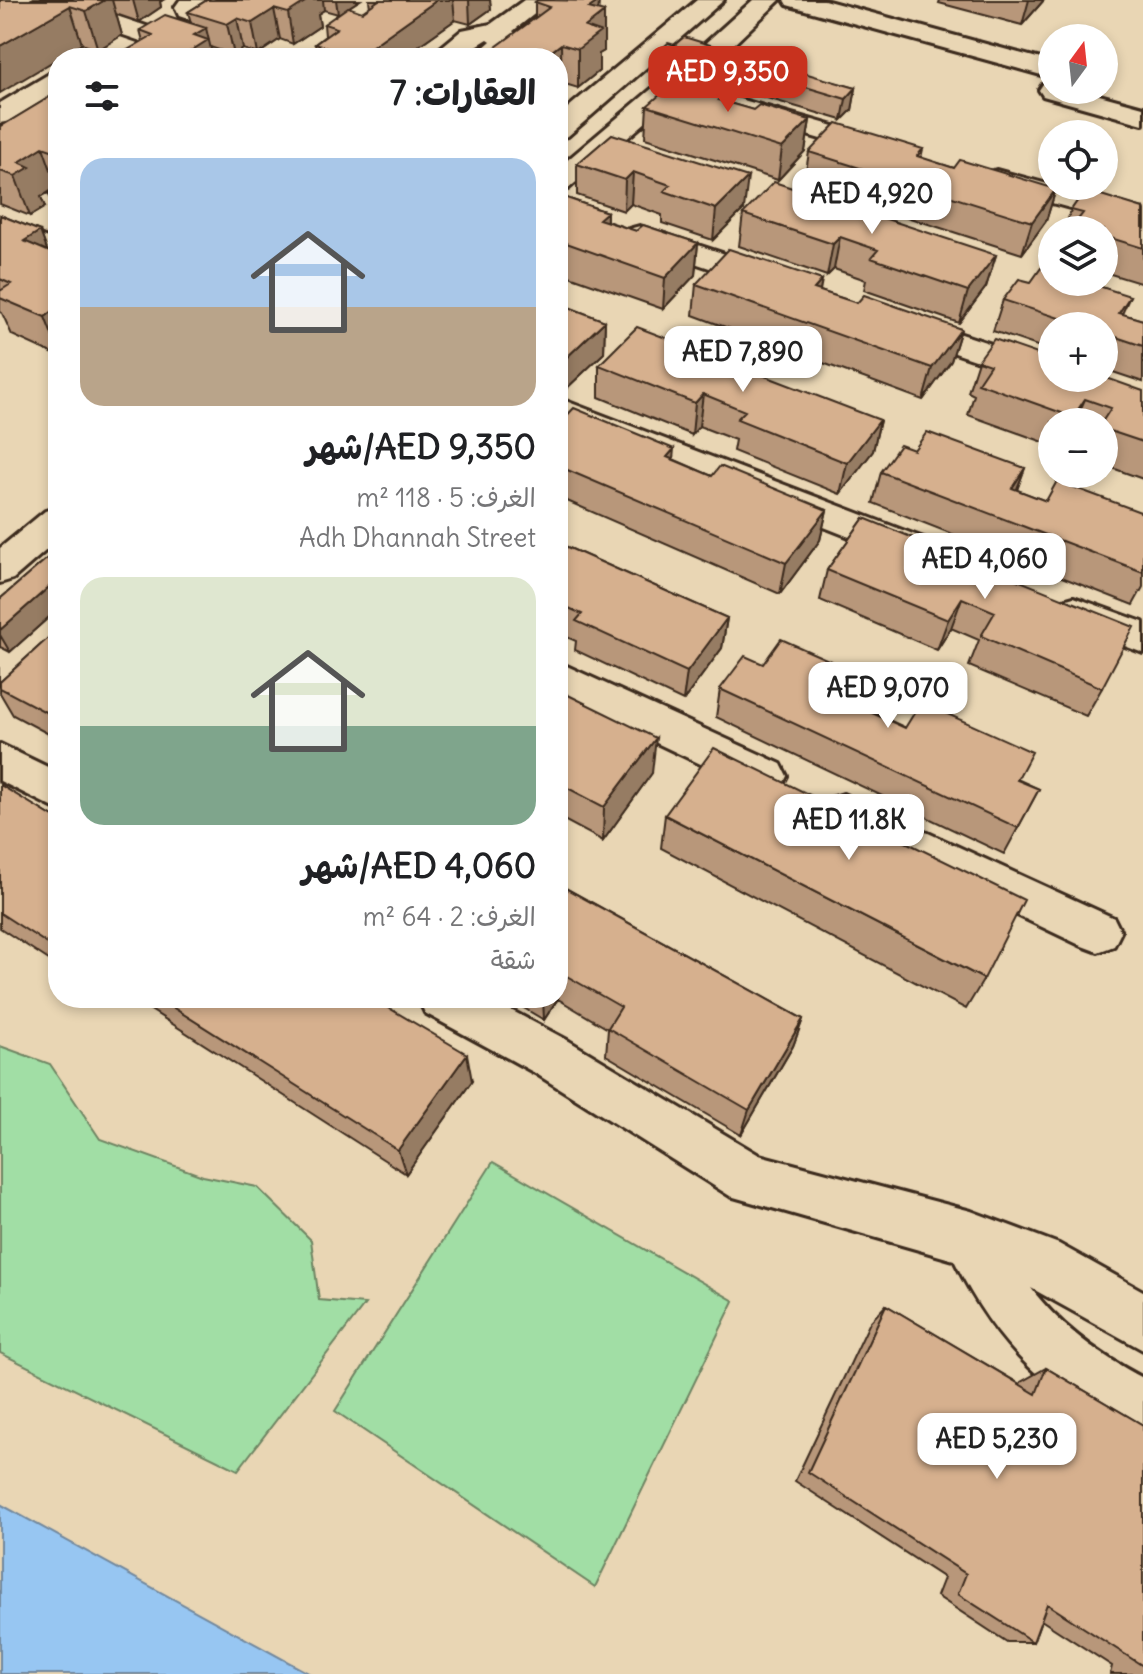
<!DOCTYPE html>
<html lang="ar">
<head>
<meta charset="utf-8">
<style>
  :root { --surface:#fff; --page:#f2f2f2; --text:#202124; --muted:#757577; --accent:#c8321e }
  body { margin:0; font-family:Delius,"Playpen Sans Arabic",sans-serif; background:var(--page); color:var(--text); direction:rtl; height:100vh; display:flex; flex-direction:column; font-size:30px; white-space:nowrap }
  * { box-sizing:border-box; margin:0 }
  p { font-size:26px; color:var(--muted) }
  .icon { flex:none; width:44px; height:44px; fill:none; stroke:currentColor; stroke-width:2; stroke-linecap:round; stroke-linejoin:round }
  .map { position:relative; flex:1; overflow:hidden; direction:ltr }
  .drawer { position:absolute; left:48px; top:48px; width:520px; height:960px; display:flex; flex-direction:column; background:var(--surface); border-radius:32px; box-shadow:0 4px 12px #0003; direction:rtl }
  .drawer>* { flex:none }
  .needle { width:52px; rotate:15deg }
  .fabs { position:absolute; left:1038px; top:24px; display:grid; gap:16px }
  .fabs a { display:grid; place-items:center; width:80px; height:80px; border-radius:50%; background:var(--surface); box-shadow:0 4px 12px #0003; font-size:40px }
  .price { position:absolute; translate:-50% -68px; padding:0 18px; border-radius:16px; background:#fff; color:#222; font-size:26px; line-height:52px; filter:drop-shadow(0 2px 4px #0008) }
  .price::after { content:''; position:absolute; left:50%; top:48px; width:24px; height:18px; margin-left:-12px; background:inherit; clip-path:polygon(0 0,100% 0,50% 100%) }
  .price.active { background:var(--accent); color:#fff }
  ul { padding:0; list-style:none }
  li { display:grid; align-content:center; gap:16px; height:424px; padding:0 32px }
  li span { display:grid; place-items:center; height:248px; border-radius:24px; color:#555 }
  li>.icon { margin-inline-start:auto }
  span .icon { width:144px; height:144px; fill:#fffc; stroke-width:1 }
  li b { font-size:34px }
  h2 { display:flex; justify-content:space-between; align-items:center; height:96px; padding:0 32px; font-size:34px }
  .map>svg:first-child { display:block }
</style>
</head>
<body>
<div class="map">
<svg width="1143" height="1674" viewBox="0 0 1143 1674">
  <rect width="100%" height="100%" fill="#e9d6b4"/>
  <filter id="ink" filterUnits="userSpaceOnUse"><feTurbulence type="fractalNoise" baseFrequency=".0125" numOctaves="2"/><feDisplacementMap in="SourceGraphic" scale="16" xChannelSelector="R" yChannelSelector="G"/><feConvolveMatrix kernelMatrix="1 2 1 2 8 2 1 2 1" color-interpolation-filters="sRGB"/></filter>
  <g filter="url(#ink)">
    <path fill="#a1dea5" stroke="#6e8462" stroke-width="2" d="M0 1046 50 1064 100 1139 203 1176 257 1187 311 1240 319 1300 365 1304 238 1470 0 1353Z
      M493 1162 734 1301 595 1587 335 1411Z"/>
    <path fill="#97c6f2" stroke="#72889d" stroke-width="2" d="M0 1504 310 1674H0Z"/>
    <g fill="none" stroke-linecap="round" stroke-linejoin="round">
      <g stroke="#3b2a1e" stroke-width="6">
        <path id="minor" d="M33 0H69L224 52 228 58H190L36 5Z
          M180 0H208L203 7 218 0H247C232 21 202 25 179 16L175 7Z
          M524 0H552L513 31 518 37 512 49 501 58H472L491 41 488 39 457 58H428L462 30 491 24Z
          M697 0H724L568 136 558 138V116Z
          M753 0H780L708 69H690L686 63 690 57Z
          M784 0H824L1052 62V78L787 5Z
          M58 72V91L10 121 0 123V103L49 74Z
          M670 79 893 143 897 149 893 155 883 157 675 97 568 189 558 192V168L661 81Z
          M1052 82V90H1081L1143 107V124L1043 96 1039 90 1043 84Z
          M996 170 1143 210V228L986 185 982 179 986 173Z
          M0 220 58 242V262L0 240Z
          M640 226 783 273 788 280 783 287 772 289 629 241 625 235 629 229Z
          M901 314 1052 364V378H1067L1064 382 1052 386 1040 382 890 331 885 324 890 317Z
          M558 398 926 539 932 548 926 557 913 561 900 557 558 422Z
          M58 507V540L13 579 0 583V548L45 511Z
          M1074 597 1143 622V653L1060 621 1055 611 1060 601Z
          M58 605V642L14 681 0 685V647L44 609Z
          M558 662 781 764 787 776 781 788 766 793 751 788 558 696Z
          M0 744 58 772V810L0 781Z
          M843 794 1114 918 1121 932 1114 946 1098 952 1082 946 828 825 821 812 828 799Z
          M418 998H488L569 1041 759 1155 971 1211 1059 1244 1143 1291V1350L1031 1288C1060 1327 1100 1355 1143 1378V1438C1050 1399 998 1349 954 1260L730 1196 535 1073 425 1013Z"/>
      </g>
      <use href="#minor" fill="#e9d6b4" fill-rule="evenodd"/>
    </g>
    <path fill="#b8977a" stroke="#3b2a1e" stroke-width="2" d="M25 0H163L160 2 161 7 139 22 116 14 122 35 98 50 82 44 23 1Z
      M207 0H360L338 14 324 10 318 14 320 26 293 44 280 39 258 54 243 49 234 55 210 47 143 41 140 30 191 23 188 12Z
      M369 0H490L491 9 470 24 455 20 401 58H317L315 44 325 36 324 24 362 12 370 7Z
      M940 0H1044L1022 25 939 3Z
      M535 2 598 11 604 51 599 54V71L578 88 562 83V102L535 18Z
      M675 45 740 54V57L856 88 852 110 842 120 729 87 730 83 727 86 656 64 657 53Z
      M58 92V187L41 197 45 207 30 216 0 204V127Z
      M725 102 753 110 810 120 805 151 778 180 645 138 647 106Z
      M612 134 744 209 713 240 662 223V215L631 204 624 211 577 195V164Z
      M923 149 921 158 954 168 1056 189 1046 221 1022 254 804 184 809 152Z
      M58 188V218L49 194Z
      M558 195 607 212V221L636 231 698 243 695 275 663 309 558 272Z
      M1143 208V284L1104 272V230H1064L1071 210Z
      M743 214 996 255 986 287 959 323 864 290 866 280 834 269 827 276 739 246Z
      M0 215 40 231 47 251 50 252 58 246V356L12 335 2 313 0 312Z
      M1031 282 1130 296 1122 314 1143 320V382L1104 369V326H1052V351L993 331 1003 300Z
      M696 284 820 291 857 303 961 329 951 361 923 400 693 315Z
      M558 303 605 321 604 353 566 389 558 386Z
      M978 361 1143 391V479L1104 465V422H1052V445L968 415 974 395 968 392Z
      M599 365 880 420 873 451 840 494 733 451 735 440 699 426 692 435 599 397Z
      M558 425 673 459 712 476 827 510 820 540 780 594 558 497Z
      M914 450 1025 468 1017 490 1046 501 1143 513V587L1133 605 873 503 881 472Z
      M864 518 1102 688 1086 716 969 666 979 640 951 628 937 650 820 600 827 570Z
      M558 543 727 618 722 648 683 701 575 650 576 641 558 633Z
      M58 549V609L10 652 0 647V599Z
      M58 629V739L13 715 0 693V682Z
      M720 689 878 715 1039 789 1004 854 716 717Z
      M558 690 652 773 603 841 558 817Z
      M0 785 58 820V966L0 928Z
      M665 815 984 979 966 1009 661 848Z
      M558 884 803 1019 793 1046 741 1135 606 1055 608 1029 558 999 544 1020 507 998H558Z
      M132 998H372L472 1081 406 1174Z
      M886 1305 1020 1384 1021 1382 1046 1368 1143 1425V1674H1110L1112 1666 1041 1620 1033 1642H1007L937 1596 944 1578 795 1481 870 1322Z"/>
    <path fill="#967b63" stroke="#3b2a1e" stroke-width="2" d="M105 0H112L122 35 98 50 86 11Z
      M133 0H163L160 2 161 7 139 22Z
      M303 0H323L324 10 318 14 320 26 293 44 288 13Z
      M336 0H360L338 14Z
      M437 0H453L455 20 401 58H369L368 49Z
      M469 0H490L491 9 470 24Z
      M1029 0H1044L1022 25Z
      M599 1 598 17 604 12V51L599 54V71L578 88V49L585 27 589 8Z
      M70 6 82 44 0 93V46Z
      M274 9 280 39 258 54 252 23Z
      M237 18 243 49 234 55 227 24Z
      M206 28 213 58H184L183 56 194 35Z
      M561 44 562 102 558 105V58H544Z
      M740 54 739 67 732 65 730 83 727 86 729 64Z
      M856 88 852 110 842 120 846 99Z
      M810 120 805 151 778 180 782 148Z
      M43 147 57 187 41 197 45 207 30 216 15 176 19 162Z
      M58 148V163L54 151Z
      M633 172 631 204 624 211 625 180Z
      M748 177 744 209 713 240 716 209Z
      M1056 189 1046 221 1022 254 1032 222Z
      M607 212 606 243 599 219Z
      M40 231 55 271 24 241Z
      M840 237 834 269 827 276 833 244Z
      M698 243 695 275 663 309 665 278Z
      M996 255 986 287 959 323 968 291Z
      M822 280 816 312 814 289Z
      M58 307V350L45 317Z
      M605 321 604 353 566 389V358Z
      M961 329 951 361 923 400 932 368Z
      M703 394 699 426 692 435 695 403Z
      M1085 399 1075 422H1071L1073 417Z
      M880 420 873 451 840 494 847 463Z
      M674 449 671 481 667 457Z
      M1025 468 1013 499 1001 519 1012 488Z
      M827 510 820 540 780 594 786 563Z
      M58 579V609L10 652 0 635V630Z
      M962 598 951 628 937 650 948 620Z
      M727 618 722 648 683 701 687 672Z
      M887 686 878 715 870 712Z
      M58 711V725L53 716Z
      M656 738 652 773 603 841 604 807Z
      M543 998H558L544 1020Z
      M803 1019 793 1046 741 1135 749 1110Z
      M467 1054 472 1081 406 1174 398 1150Z"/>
    <path fill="#d6b08e" stroke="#3b2a1e" stroke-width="2" d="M0 0H105L86 11 70 6 0 46Z
      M207 0H308L288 13 274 9 252 23 237 18 227 24 188 12Z
      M379 0H437L368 49 384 53 377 58H326L317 55 328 48 315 44 337 28 324 24 348 7 362 12Z
      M538 0 599 1 589 8 604 12 585 27 600 32 578 49 561 44 544 57 546 58H481L550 7 535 2Z
      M165 15 206 28 194 35 208 40 183 56 190 58H114L153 35 140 30Z
      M684 37 740 54 729 64 672 47Z
      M668 43 675 45 672 47V58L657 53Z
      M742 55 856 88 846 99 732 65Z
      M678 79 726 94 719 100 753 110 759 105 810 120 782 148 647 106Z
      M58 92V148L54 151 43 147 19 162 30 167 15 176 0 171V127Z
      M837 123 923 149 917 156 954 168 960 160 1056 189 1032 222 809 152Z
      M612 134 748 177 716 209 664 191 670 185 633 172 625 180 577 164Z
      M774 182 996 255 968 291 871 258 878 250 840 237 833 244 743 214Z
      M58 188V198L49 194Z
      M1085 190 1143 208V248L1104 236V230H1085L1073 226 1083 213 1071 210Z
      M558 195 607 212 599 219 636 231 643 225 698 243 665 278 558 240Z
      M0 215 40 231 24 241 50 252 58 246V307L45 317 0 298V291L11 284 0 279Z
      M729 249 822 280 814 289 857 303 864 295 961 329 932 368 696 284Z
      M1041 268 1052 271V282H1086L1130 296 1119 313 1143 320V346L1104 333V326H1084L1003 300 1019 279 1031 282Z
      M558 303 605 321 566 358 558 354Z
      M637 327 880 420 847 463 737 419 745 411 703 394 695 403 599 365Z
      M994 339 1052 359V378L1104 377 1143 391V442L1104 429V422H1102L1111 408 1085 399 1073 417 978 383 990 365 978 361Z
      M574 408 674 449 667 457 712 476 720 466 827 510 786 563 558 466V425Z
      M927 432 1025 468 1012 488 1046 501 1057 481 1143 513V572L881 472 900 445 914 450Z
      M864 518 1134 627 1102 688 981 636 995 612 962 598 948 620 827 570Z
      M558 543 727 618 687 672 576 621 582 614 558 603Z
      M58 549V579L0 630V599Z
      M58 629V711L53 716 0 688V682Z
      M781 639 887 686 870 712 905 728 921 702 1032 752 1017 780 1039 789 1018 828 720 689 745 656 763 664Z
      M558 690 656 738 604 807 558 783Z
      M714 748 1024 900 984 979 665 815Z
      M0 785 58 820V944L54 948 0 913Z
      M558 884 803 1019 749 1110 608 1028 621 1007 558 971Z
      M158 998H372L467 1054 398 1150Z
      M886 1305 1036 1394 1046 1368 1143 1425V1666L1047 1604 1033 1642 958 1594 966 1574 808 1472Z"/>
  </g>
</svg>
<div class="fabs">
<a><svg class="needle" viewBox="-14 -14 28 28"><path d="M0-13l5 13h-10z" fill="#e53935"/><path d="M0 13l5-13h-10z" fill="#757577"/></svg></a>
<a><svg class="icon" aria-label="locate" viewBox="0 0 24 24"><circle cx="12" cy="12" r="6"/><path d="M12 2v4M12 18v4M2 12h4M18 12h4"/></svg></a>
<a><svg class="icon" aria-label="layers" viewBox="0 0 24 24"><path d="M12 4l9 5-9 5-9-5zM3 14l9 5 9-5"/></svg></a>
<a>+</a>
<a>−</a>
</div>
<b class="price active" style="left:728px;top:114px">AED 9,350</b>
<b class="price" style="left:872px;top:236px">AED 4,920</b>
<b class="price" style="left:743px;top:394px">AED 7,890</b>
<b class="price" style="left:985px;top:601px">AED 4,060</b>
<b class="price" style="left:888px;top:730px">AED 9,070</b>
<b class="price" style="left:849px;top:862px">AED 11.8K</b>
<b class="price" style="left:997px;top:1481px">AED 5,230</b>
<section class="drawer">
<h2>العقارات: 7<svg class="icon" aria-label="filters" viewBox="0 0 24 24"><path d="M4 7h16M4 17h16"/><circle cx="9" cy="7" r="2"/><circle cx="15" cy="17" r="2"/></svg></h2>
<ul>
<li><span style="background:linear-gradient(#a9c7e8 60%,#b9a48a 0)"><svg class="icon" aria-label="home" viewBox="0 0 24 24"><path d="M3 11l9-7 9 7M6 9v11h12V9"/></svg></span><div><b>AED 9,350/شهر</b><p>الغرف: 5 · 118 m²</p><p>Adh Dhannah Street</p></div></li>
<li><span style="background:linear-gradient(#dfe7d0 60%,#7fa58c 0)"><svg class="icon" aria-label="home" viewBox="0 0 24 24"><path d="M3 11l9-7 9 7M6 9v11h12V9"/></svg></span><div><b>AED 4,060/شهر</b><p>الغرف: 2 · 64 m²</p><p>شقة</p></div></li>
</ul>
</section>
</div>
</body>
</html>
